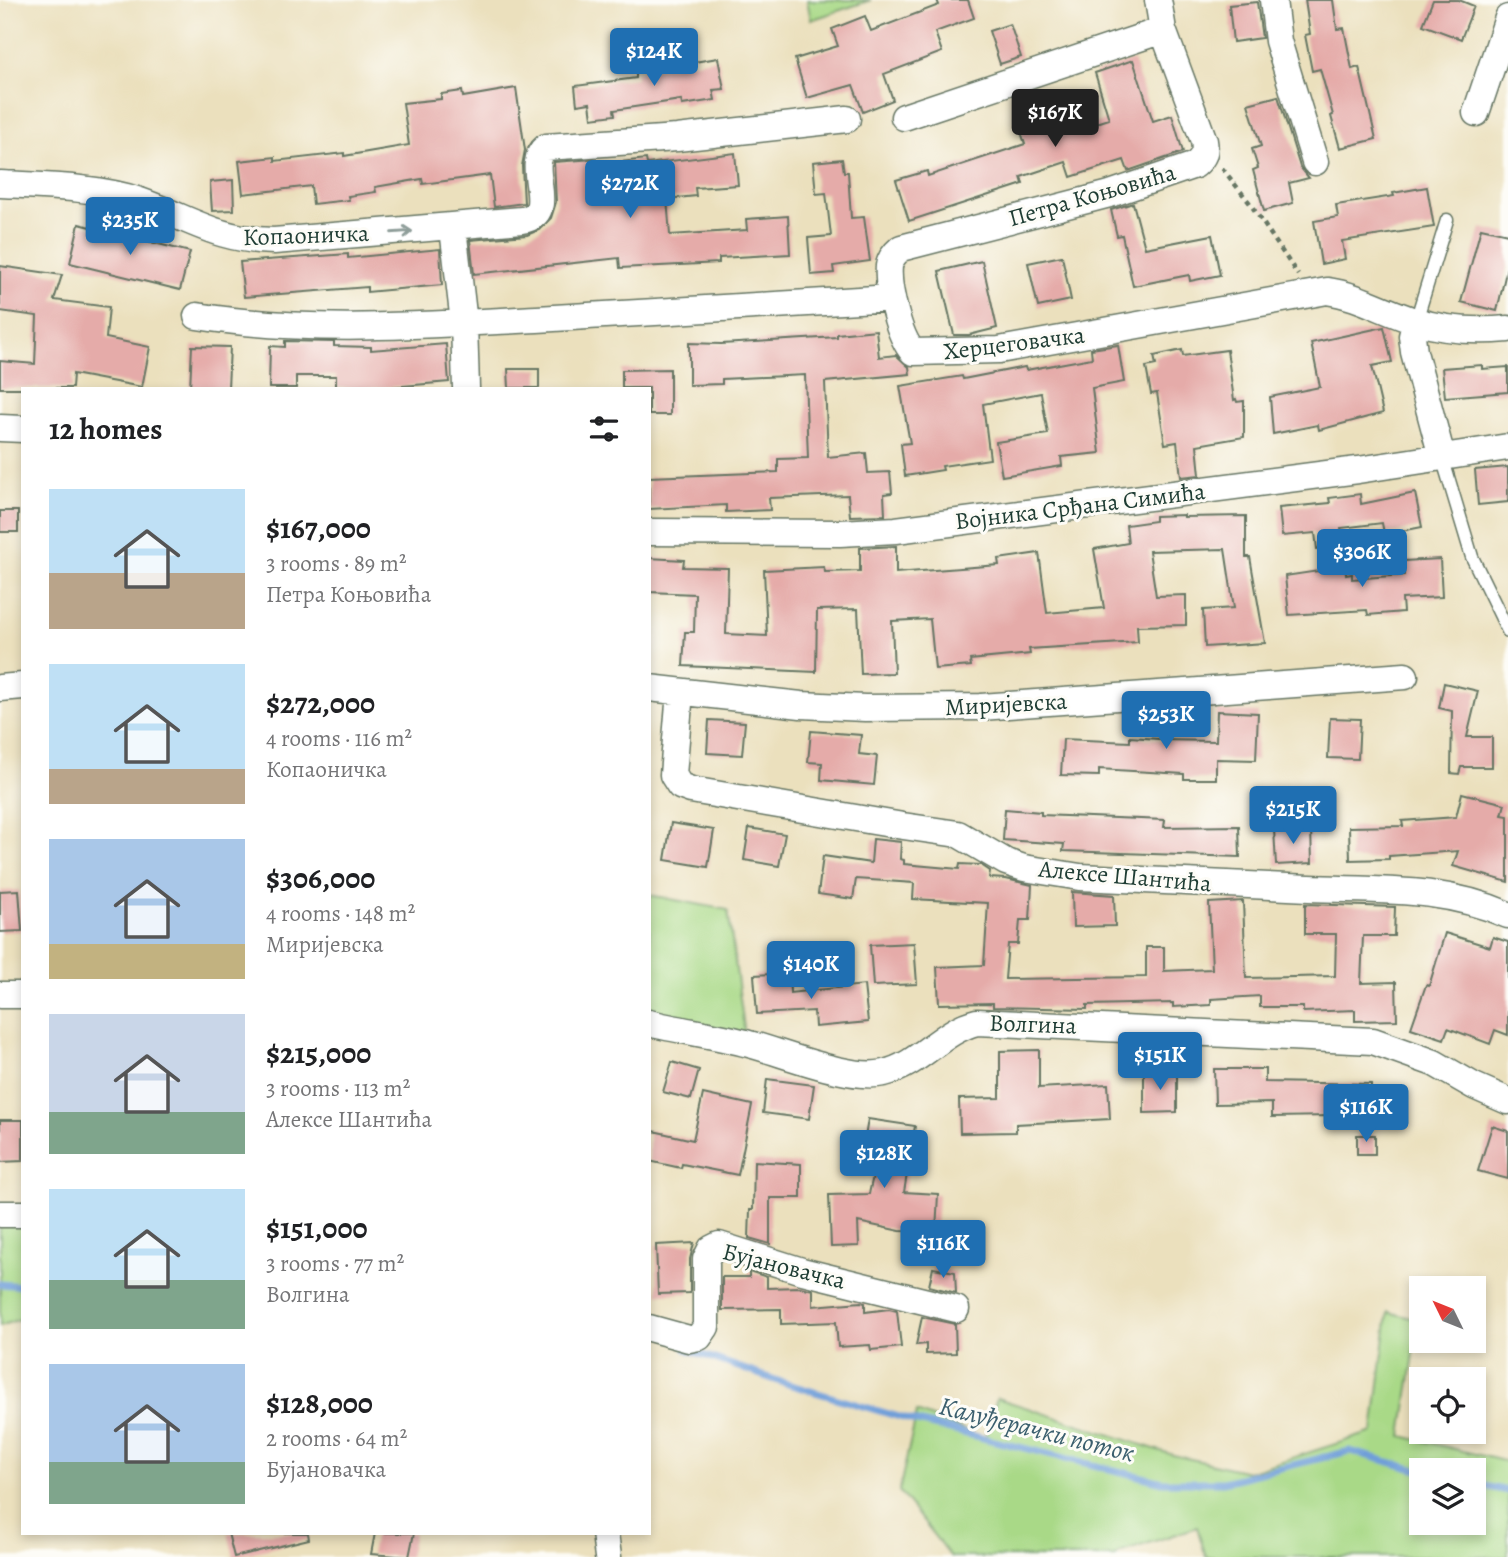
<!DOCTYPE html>
<html lang="en">
<head>
<meta charset="utf-8">
<style>
  :root { --surface:#fff; --page:#f2f2f2; --text:#202124; --muted:#757577; --accent:#1f6fb2 }
  body { margin:0; font-family:Alegreya,serif; background:var(--page); color:var(--text); height:100vh; display:flex; flex-direction:column; font-size:26px; white-space:nowrap }
  * { box-sizing:border-box; margin:0 }
  p { font-size:23px; color:var(--muted) }
  .icon { flex:none; width:38px; height:38px; fill:none; stroke:currentColor; stroke-width:2; stroke-linecap:round; stroke-linejoin:round }
  .map { position:relative; flex:1; overflow:hidden }
  .sheet { position:absolute; left:21px; top:387px; width:630px; height:1148px; display:flex; flex-direction:column; background:var(--surface); border-radius:0px; box-shadow:0 4px 10px #0003 }
  .sheet>* { flex:none }
  .needle { width:46px; rotate:313deg }
  .tools { position:absolute; left:1409px; top:1276px; display:grid; gap:14px }
  .tools a { display:grid; place-items:center; width:77px; height:77px; border-radius:0px; background:var(--surface); box-shadow:0 4px 10px #0003; font-size:35px }
  .price { position:absolute; translate:-50% -60px; padding:0 16px; border-radius:7px; background:var(--accent); color:#fff; font-size:23px; line-height:46px; filter:drop-shadow(0 2px 4px #0008) }
  .price::after { content:''; position:absolute; left:50%; top:42px; width:21px; height:16px; margin-left:-10px; background:inherit; clip-path:polygon(0 0,100% 0,50% 100%) }
  .price.selected { background:#222; color:#fff }
  ul { padding:0; list-style:none }
  li { display:flex; align-items:center; gap:21px; height:175px; padding:0 28px }
  li span { display:grid; place-items:center; flex:none; width:196px; height:140px; border-radius:0px; color:#555 }
  li>.icon { margin-inline-start:auto }
  span .icon { width:84px; height:84px; fill:#fffc; stroke-width:1 }
  li b { font-size:30px }
  h2 { display:flex; justify-content:space-between; align-items:center; height:84px; padding:0 28px; font-size:30px }
  .map>svg:first-child { display:block }
</style>
</head>
<body>
<div class="map">
<svg width="1508" height="1557" viewBox="0 0 1508 1557">
  <rect width="100%" height="100%" fill="#fdfcf7"/>
  <filter id="ink" filterUnits="userSpaceOnUse"><feTurbulence type="fractalNoise" baseFrequency=".0143" numOctaves="2"/><feDisplacementMap in="SourceGraphic" scale="14" xChannelSelector="R" yChannelSelector="G"/><feConvolveMatrix kernelMatrix="1 2 1 2 8 2 1 2 1" color-interpolation-filters="sRGB"/></filter>
  <filter id="wash" filterUnits="userSpaceOnUse"><feTurbulence type="fractalNoise" baseFrequency=".00686" numOctaves="4" result="noise"/><feDisplacementMap in="SourceGraphic" scale="28" xChannelSelector="R" yChannelSelector="G"/><feGaussianBlur stdDeviation="1.57" result="paint"/><feColorMatrix in="noise" values="0 0 0 0 0 0 0 0 0 0 0 0 0 0 0 0 0 1.4 0 .05"/><feComposite in="paint" operator="in"/></filter>
  <g filter="url(#wash)">
    <rect width="100%" height="100%" fill="#ebe0bd"/>
    <path fill="#a9d987" stroke="#648b5e" stroke-width="2" fill-rule="evenodd" d="M807 0H871L811 20Z
      M649 895 728 910 746 1043 649 1022Z
      M0 1214H23V1318L0 1326Z
      M1388 1312 1419 1320 1402 1436 1508 1462V1557H1206L1197 1527 1119 1553 1116 1557H951L899 1491 917 1412 985 1438 997 1398 1173 1455 1248 1472 1373 1432ZM1421 1470H1474V1522H1421Z"/>
    <g fill="none" stroke-linecap="round" stroke-linejoin="round">
      <path stroke="#6f9fd9" stroke-width="7" d="M0 1284 23 1286
        M686 1349 781 1382 913 1421 1163 1482H1223L1350 1451 1421 1471
        M1474 1484 1508 1491"/>
    </g>
    <g id="blocks">
      <path fill="#e5aba9" d="M937 0H968L974 18 935 32 942 52 884 74 893 100 863 112 853 85 807 98 795 59 838 46 832 29 865 16 871 31 939 5Z
        M1305 0H1333L1337 29 1344 28 1352 69 1359 67 1376 139 1340 148 1331 116 1333 115 1320 69 1312 71 1305 35 1310 34Z
        M1433 0H1459L1474 6 1461 39 1423 25Z
        M1257 2 1262 38 1233 42 1229 5Z
        M1010 24 1021 57 1000 64 989 31Z
        M718 58 724 89 713 90 715 100 682 105 681 100 614 110 615 115 592 118 590 103 577 105 575 86 636 78V72Z
        M1133 60 1153 121 1172 115 1183 152 1128 171 1124 160 1071 177 1066 162 1021 177 1023 184 909 221 896 180 927 171 928 176 1025 144 1017 120 1045 110 1054 137 1109 119 1095 73Z
        M516 88 525 150 522 166 524 203 494 207 490 175 423 184 422 179 375 187 376 192 348 196 349 200 313 204 311 186 243 194 239 161 275 157V161L344 153V156L409 145 403 103 441 99V94L462 91 463 97Z
        M1278 96 1300 167 1309 178 1289 183 1293 203 1264 211 1253 170 1258 168 1252 149 1261 146 1248 104Z
        M735 153 738 185 695 188 696 196 667 199 670 235 747 230 746 219 788 216 790 254 719 258V263L620 268 619 258 474 274 470 240 527 235 539 230 551 218 556 202 554 162 594 159 595 165 646 159 647 164Z
        M842 159 844 172H848L851 218 864 217 870 261 833 266 834 273 811 275 808 238 831 236 826 193 816 194 813 162Z
        M233 180 234 210 212 211 210 182Z
        M1427 187 1434 227 1342 241 1345 259 1321 264 1314 221 1338 217 1336 205 1394 196 1393 193Z
        M1133 203 1145 248 1212 235 1220 275 1190 281 1189 275 1133 286 1122 235 1117 236 1111 210Z
        M79 224 190 252 180 290 70 263Z
        M1481 228 1508 234V263L1497 311 1461 302Z
        M440 249 442 285 367 292V287L244 297 240 262 348 254V258Z
        M1062 256 1071 300 1038 307 1028 263Z
        M982 261 997 328 969 335H954L939 271Z
        M0 266 62 275 54 300 109 307 106 338 150 347 142 387 73 374 72 388H0V361L35 364 37 316 0 311Z
        M1384 327 1392 362 1372 366 1383 413 1319 430 1318 425 1273 434 1270 397 1320 387 1311 343Z
        M876 330 879 357 896 355 909 367 910 374 825 382 828 457 866 453 868 473 890 472 892 493 884 494 885 515 850 516 848 495 769 498 770 510 726 512V505L649 509V477L778 472V459L808 458 805 375 722 379V384L689 385V343L721 344 837 337V334Z
        M285 341 334 342V346L371 347V350L446 344 449 382 379 388H336V376H296V388H269L270 346 285 347Z
        M1118 345 1124 382 1092 388 1100 453 1061 457 1062 466 1002 476 996 442 1048 434 1041 393 983 404 990 459 942 466 943 470 905 476 901 444 910 443 900 386 962 376 963 379 1025 367 1026 370 1092 358 1091 349Z
        M192 346 230 347 228 388H190Z
        M1182 350 1183 356 1227 350 1234 400 1236 399 1237 402 1244 401V437L1197 445 1200 475 1181 477 1177 442 1165 444 1157 393 1151 394 1146 367 1156 365 1154 356Z
        M1482 365V369L1508 367V392L1445 397 1442 368Z
        M508 369H539V388H509Z
        M670 369V415H649V388H622V370Z
        M1508 467V502L1478 505 1475 470Z
        M1415 493 1422 527 1392 533H1384L1382 523 1341 528 1343 543 1317 549 1315 533 1282 536 1279 508 1330 503 1329 498 1360 494 1361 504Z
        M0 511H18V532H0Z
        M1184 515V517L1246 516V557H1250L1265 643 1205 647 1203 610 1234 608 1225 549 1149 551 1156 596 1186 595V625L1137 626 1138 642 1029 649 1030 654 970 660 971 666 935 669 930 619 892 621 894 673 861 674 858 609 817 610 816 672 683 666 685 632H694L695 594 649 592V558L684 560 683 567 728 568 726 634 767 636 764 570 824 567 825 572 860 571V548L896 546V573L999 565 998 559 1039 553 1047 613 1104 608 1094 549 1128 543 1126 525 1155 521V516Z
        M1440 559 1442 597 1402 599 1403 612 1368 615 1367 610 1289 615 1285 576 1319 571V566L1345 564 1346 575 1352 574V579L1404 575V561Z
        M1444 683 1478 691 1467 737H1492V767H1461L1459 774 1451 773 1452 711 1439 708Z
        M1217 711 1258 713 1256 760 1216 759V779H1184V774L1099 769V776L1061 775 1063 739 1130 742V737L1158 739V740L1216 741Z
        M1330 718 1360 719 1358 759 1328 758Z
        M709 720 745 722 742 755 707 753Z
        M811 731 861 735 859 754 877 756 874 785 821 780 822 763 808 762Z
        M1462 793 1505 804 1502 815 1508 816V882L1453 866 1458 851 1389 856V859L1350 860 1349 827 1403 826 1402 821 1456 817Z
        M1005 809 1041 812V815L1165 820 1164 827 1239 826 1240 857 1063 851 1064 844 1003 840Z
        M671 823 714 830 708 867 665 860Z
        M1311 827 1312 863 1276 865 1274 829Z
        M749 828 785 834 779 866 744 860Z
        M873 839 901 842 900 859 904 860V864L959 869 960 864 981 865 990 871 989 878 1006 879 1032 885 1030 920H1020L1018 944H1008L1005 979 1146 977V947H1164V971L1212 969 1209 903 1243 901 1246 978 1335 976 1336 934H1305V904L1395 907 1394 936H1363L1361 983 1396 982 1397 1020 1355 1021V1010L1303 1012V1007H1260V996L1211 999V1005L1173 1007V1003L1087 1005V1009L993 1007V1003L939 1004 937 967 984 965 988 903 913 899 914 883 856 879 853 899 818 894 823 856 871 863Z
        M19 890 22 931 0 932V891Z
        M1072 892 1114 895 1115 926 1073 927Z
        M1445 933 1490 947 1493 937 1508 942V1035L1495 1030 1490 1044 1448 1028 1444 1039 1411 1028 1426 985 1429 986Z
        M914 943 917 984 873 986 870 945Z
        M789 973 790 993 864 985 868 1022 815 1027 814 1011 757 1014 754 975Z
        M1039 1050V1088L1108 1084 1110 1119 1016 1124V1132L960 1133 959 1099 1000 1098V1051Z
        M672 1062 699 1070 691 1099 663 1092Z
        M1214 1069H1265V1082L1371 1084V1122H1331V1116L1272 1117V1103L1215 1104Z
        M1144 1072H1177V1112L1144 1113Z
        M767 1079 814 1085 809 1119 763 1113Z
        M703 1094 752 1105 738 1175 682 1164 681 1168 649 1161V1130L693 1140Z
        M868 1119 915 1126 904 1192 938 1194 936 1232 900 1231 858 1222 859 1246 831 1247 829 1195 869 1194 877 1158 862 1156Z
        M0 1120H23V1161L0 1162Z
        M1492 1126 1508 1131V1179L1478 1171Z
        M1357 1135H1375V1154H1357Z
        M754 1161 801 1164V1198H770V1244L749 1238 750 1210H753Z
        M694 1243 690 1259V1293L658 1294 656 1245Z
        M933 1268 955 1272 956 1293 929 1286Z
        M749 1271 767 1277V1288L800 1287 813 1290V1306L861 1302 865 1303V1312L889 1309 897 1311 901 1347 871 1350 870 1345 838 1347 836 1322 781 1324V1309L722 1310V1277H749Z
        M922 1317 955 1324 956 1353 926 1354V1344L916 1345Z
        M228 1533H308L309 1539 234 1557Z
        M375 1533H414L409 1557 371 1554Z"/>
    </g>
  </g>
  <g filter="url(#ink)">
    <use href="#blocks" fill-opacity="0" stroke="#667664" stroke-width="2"/>
    <g fill="none" stroke-linecap="round" stroke-linejoin="round">
      <g stroke="#667664" stroke-width="15">
        <path id="lane" d="M1416 321 1447 220
          M1442 457 1472 557 1508 631"/>
      </g>
      <g stroke="#667664" stroke-width="29">
        <path id="street" d="M1158 0 1163 30 1204 141C1206 152 1204 157 1195 165L1110 194 901 248C895 253 890 258 889 266 887 288 899 337 913 352L999 350 1327 291C1358 295 1385 312 1415 321 1445 330 1477 332 1508 329
          M1273 0 1278 41 1315 162
          M1476 113 1508 18
          M904 117 1163 30
          M0 184C44 186 99 187 140 201 191 219 217 240 274 241L522 220C561 214 522 166 546 147L677 138 847 119
          M453 228 464 323 466 388
          M197 316C310 334 423 325 537 319 655 312 774 305 892 298
          M1416 321 1412 336 1414 352 1442 457
          M0 428 23 429
          M649 532 840 533 896 530 1358 470 1508 447
          M0 688 23 686
          M649 688 801 705 865 708 981 707 1405 676
          M680 692 673 775 680 786 691 790 903 826 958 834 1006 862 1024 868 1080 877C1157 881 1233 885 1309 888 1379 891 1442 886 1508 915
          M0 995H23
          M649 1023C682 1031 716 1035 749 1044 784 1053 850 1081 884 1073 920 1065 942 1030 977 1022L1373 1041 1434 1063 1474 1086 1508 1101
          M0 1214H23
          M649 1328 689 1339 699 1337 706 1327V1259L711 1249 719 1245 802 1271 956 1309
          M605 1533 608 1557"/>
      </g>
      <path stroke="#667664" stroke-width="4.5" stroke-dasharray="5 5" stroke-linecap="butt" d="M1222 168 1249 202 1298 275"/>
      <use href="#lane" stroke="#fff" stroke-width="12"/>
      <use href="#street" stroke="#fff" stroke-width="26"/>
    </g>
    <defs><path id="oneway-shaft" d="M-6 0H5M1.5-3L5.5 0L1.5 3" fill="none" stroke-width="1.6" stroke-linecap="round" stroke-linejoin="round" transform="scale(1.75)"/></defs>
    <use stroke="#8f9e9a" href="#oneway-shaft" transform="translate(402 232) rotate(-4)"/>
  </g>
  <g text-anchor="middle" stroke-width="6" stroke-linejoin="round" paint-order="stroke">
    <g font-size="24" fill="#1f3d34" stroke="#fdfcf7">
      <text transform="translate(1092 195) rotate(-16)" y="8">Петра Коњовића</text>
      <text transform="translate(306 235) rotate(-2)" y="8">Копаоничка</text>
      <text transform="translate(1014 343) rotate(-7)" y="8">Херцеговачка</text>
      <text transform="translate(1080 506) rotate(-7)" y="8">Војника Срђана Симића</text>
      <text transform="translate(1006 704) rotate(-3)" y="8">Миријевска</text>
      <text transform="translate(1125 876) rotate(5)" y="8">Алексе Шантића</text>
      <text transform="translate(1033 1024) rotate(2)" y="8">Волгина</text>
      <text transform="translate(784 1266) rotate(14)" y="8">Бујановачка</text>
    </g>
    <g font-size="26" font-style="italic" fill="#3b5f6e" stroke="#fdfcf7">
      <text transform="translate(1037 1429) rotate(14)" y="9">Калуђерачки поток</text>
    </g>
  </g>
</svg>
<div class="tools">
<a><svg class="needle" viewBox="-14 -14 28 28"><path d="M0-13l5 13h-10z" fill="#e53935"/><path d="M0 13l5-13h-10z" fill="#757577"/></svg></a>
<a><svg class="icon" aria-label="locate" viewBox="0 0 24 24"><circle cx="12" cy="12" r="6"/><path d="M12 2v4M12 18v4M2 12h4M18 12h4"/></svg></a>
<a><svg class="icon" aria-label="layers" viewBox="0 0 24 24"><path d="M12 4l9 5-9 5-9-5zM3 14l9 5 9-5"/></svg></a>
</div>
<b class="price" style="left:654px;top:88px">$124K</b>
<b class="price selected" style="left:1055px;top:149px">$167K</b>
<b class="price" style="left:630px;top:220px">$272K</b>
<b class="price" style="left:130px;top:257px">$235K</b>
<b class="price" style="left:1362px;top:589px">$306K</b>
<b class="price" style="left:1166px;top:751px">$253K</b>
<b class="price" style="left:1293px;top:846px">$215K</b>
<b class="price" style="left:811px;top:1001px">$140K</b>
<b class="price" style="left:1160px;top:1092px">$151K</b>
<b class="price" style="left:1366px;top:1144px">$116K</b>
<b class="price" style="left:884px;top:1190px">$128K</b>
<b class="price" style="left:943px;top:1280px">$116K</b>
<section class="sheet">
<h2>12 homes<svg class="icon" aria-label="filters" viewBox="0 0 24 24"><path d="M4 7h16M4 17h16"/><circle cx="9" cy="7" r="2"/><circle cx="15" cy="17" r="2"/></svg></h2>
<ul>
<li><span style="background:linear-gradient(#bfe0f5 60%,#b9a48a 0)"><svg class="icon" aria-label="home" viewBox="0 0 24 24"><path d="M3 11l9-7 9 7M6 9v11h12V9"/></svg></span><div><b>$167,000</b><p>3 rooms · 89 m²</p><p>Петра Коњовића</p></div></li>
<li><span style="background:linear-gradient(#bfe0f5 75%,#b9a48a 0)"><svg class="icon" aria-label="home" viewBox="0 0 24 24"><path d="M3 11l9-7 9 7M6 9v11h12V9"/></svg></span><div><b>$272,000</b><p>4 rooms · 116 m²</p><p>Копаоничка</p></div></li>
<li><span style="background:linear-gradient(#a9c7e8 75%,#c2b280 0)"><svg class="icon" aria-label="home" viewBox="0 0 24 24"><path d="M3 11l9-7 9 7M6 9v11h12V9"/></svg></span><div><b>$306,000</b><p>4 rooms · 148 m²</p><p>Миријевска</p></div></li>
<li><span style="background:linear-gradient(#c9d6e8 70%,#7fa58c 0)"><svg class="icon" aria-label="home" viewBox="0 0 24 24"><path d="M3 11l9-7 9 7M6 9v11h12V9"/></svg></span><div><b>$215,000</b><p>3 rooms · 113 m²</p><p>Алексе Шантића</p></div></li>
<li><span style="background:linear-gradient(#bfe0f5 65%,#7fa58c 0)"><svg class="icon" aria-label="home" viewBox="0 0 24 24"><path d="M3 11l9-7 9 7M6 9v11h12V9"/></svg></span><div><b>$151,000</b><p>3 rooms · 77 m²</p><p>Волгина</p></div></li>
<li><span style="background:linear-gradient(#a9c7e8 70%,#7fa58c 0)"><svg class="icon" aria-label="home" viewBox="0 0 24 24"><path d="M3 11l9-7 9 7M6 9v11h12V9"/></svg></span><div><b>$128,000</b><p>2 rooms · 64 m²</p><p>Бујановачка</p></div></li>
</ul>
</section>
</div>
</body>
</html>
